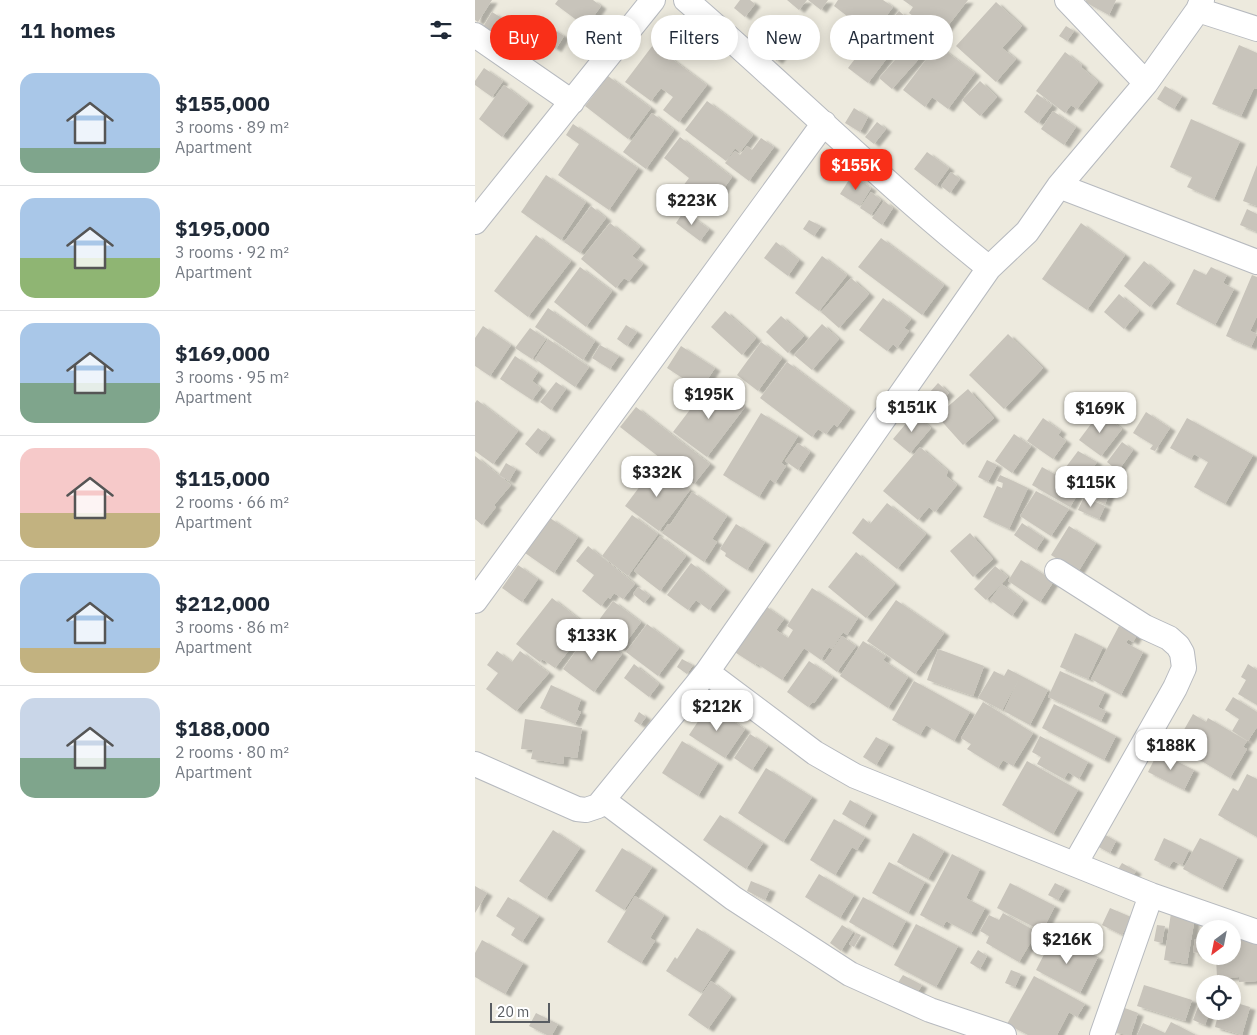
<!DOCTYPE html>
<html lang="en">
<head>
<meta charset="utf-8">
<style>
  :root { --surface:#fff; --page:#f6f6f7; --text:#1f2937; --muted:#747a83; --line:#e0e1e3; --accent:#f92f18 }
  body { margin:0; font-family:"IBM Plex Sans",sans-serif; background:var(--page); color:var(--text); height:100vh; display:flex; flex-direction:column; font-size:19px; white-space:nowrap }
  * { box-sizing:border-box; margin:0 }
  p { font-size:16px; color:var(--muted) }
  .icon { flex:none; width:28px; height:28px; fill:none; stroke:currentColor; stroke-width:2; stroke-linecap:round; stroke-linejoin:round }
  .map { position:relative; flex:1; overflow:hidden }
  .panel { display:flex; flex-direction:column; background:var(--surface); width:475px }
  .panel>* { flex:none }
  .banner { position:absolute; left:15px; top:15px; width:475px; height:45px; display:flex; gap:10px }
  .needle { width:32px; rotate:212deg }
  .fabs { position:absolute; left:721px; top:920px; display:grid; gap:10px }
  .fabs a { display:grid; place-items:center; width:45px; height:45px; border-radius:50%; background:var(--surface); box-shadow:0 2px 12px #0003; font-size:25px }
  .scale { position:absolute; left:15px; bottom:12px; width:60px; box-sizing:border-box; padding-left:5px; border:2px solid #585c61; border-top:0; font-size:14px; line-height:18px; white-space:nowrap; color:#585c61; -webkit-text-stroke:4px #fff; paint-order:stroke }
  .price { position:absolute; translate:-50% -42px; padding:0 11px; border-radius:10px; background:#fff; color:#222; font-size:16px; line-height:32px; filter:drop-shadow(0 1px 2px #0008) }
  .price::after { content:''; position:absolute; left:50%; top:30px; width:15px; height:11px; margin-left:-8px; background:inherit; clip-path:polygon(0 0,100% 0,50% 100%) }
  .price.selected { background:var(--accent); color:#fff }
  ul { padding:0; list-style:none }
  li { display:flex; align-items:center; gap:15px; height:125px; padding:0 20px }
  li+li { border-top:1px solid var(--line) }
  li span { display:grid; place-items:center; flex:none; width:140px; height:100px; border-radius:15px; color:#555 }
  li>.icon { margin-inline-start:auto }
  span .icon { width:60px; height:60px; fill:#fffc; stroke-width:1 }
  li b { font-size:21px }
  h2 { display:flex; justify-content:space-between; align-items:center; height:60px; padding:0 20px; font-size:21px }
  .tag { padding:0 18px; border-radius:22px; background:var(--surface); box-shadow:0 2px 12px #0003; font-size:18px; line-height:45px }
  .tag.selected { background:var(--accent); color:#fff }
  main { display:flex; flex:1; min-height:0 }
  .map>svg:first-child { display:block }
</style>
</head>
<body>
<main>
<section class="panel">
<h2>11 homes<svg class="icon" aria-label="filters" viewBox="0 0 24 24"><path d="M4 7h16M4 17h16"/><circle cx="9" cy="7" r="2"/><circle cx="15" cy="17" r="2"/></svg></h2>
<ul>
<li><span style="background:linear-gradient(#a9c7e8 75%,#7fa58c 0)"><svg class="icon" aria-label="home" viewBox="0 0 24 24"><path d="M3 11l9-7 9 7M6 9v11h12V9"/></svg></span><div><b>$155,000</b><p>3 rooms · 89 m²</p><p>Apartment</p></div></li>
<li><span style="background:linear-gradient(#a9c7e8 60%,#8fb573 0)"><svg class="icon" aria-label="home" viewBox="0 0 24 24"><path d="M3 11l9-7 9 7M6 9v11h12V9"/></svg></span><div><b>$195,000</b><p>3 rooms · 92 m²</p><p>Apartment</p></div></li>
<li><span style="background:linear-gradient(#a9c7e8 60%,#7fa58c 0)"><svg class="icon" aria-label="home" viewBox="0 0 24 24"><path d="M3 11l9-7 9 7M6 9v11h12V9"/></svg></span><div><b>$169,000</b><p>3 rooms · 95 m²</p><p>Apartment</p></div></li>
<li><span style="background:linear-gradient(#f6c9c9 65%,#c2b280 0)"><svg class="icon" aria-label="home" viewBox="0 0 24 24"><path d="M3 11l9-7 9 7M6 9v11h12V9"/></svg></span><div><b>$115,000</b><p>2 rooms · 66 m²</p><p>Apartment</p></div></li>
<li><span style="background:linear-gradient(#a9c7e8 75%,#c2b280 0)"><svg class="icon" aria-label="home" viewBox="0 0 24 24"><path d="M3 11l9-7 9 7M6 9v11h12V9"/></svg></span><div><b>$212,000</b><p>3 rooms · 86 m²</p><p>Apartment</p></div></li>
<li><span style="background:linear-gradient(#c9d6e8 60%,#7fa58c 0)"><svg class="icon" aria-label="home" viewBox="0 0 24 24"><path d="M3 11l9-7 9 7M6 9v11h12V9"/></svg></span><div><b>$188,000</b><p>2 rooms · 80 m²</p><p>Apartment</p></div></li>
</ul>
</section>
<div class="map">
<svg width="782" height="1035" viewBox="0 0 782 1035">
  <defs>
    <filter id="shadow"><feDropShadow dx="5.5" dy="3" stdDeviation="1" flood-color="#0004"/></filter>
  </defs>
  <rect width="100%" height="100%" fill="#edeade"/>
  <path fill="#c8c4bb" filter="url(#shadow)" d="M0 0H17L3 22 0 20Z
    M83 0H118L126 6 111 27 80 4Z
    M265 0H275L280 4 270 17 259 8Z
    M312 0H332L324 10Z
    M333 0H353L346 10Z
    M363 0H408L418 7 397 35 359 6Z
    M428 0H493L465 36 434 13 438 7Z
    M611 0H641L634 15 610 2Z
    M521 2 547 26 527 48 541 59 521 82 481 46Z
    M424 11 459 42 417 89 404 78 426 53 404 33Z
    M17 12 45 29 36 44 8 27Z
    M57 22 71 31 62 46 48 37Z
    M310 25 322 35 302 61 290 52Z
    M591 26 599 31 592 41 584 36Z
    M76 28 89 36 81 49 68 41Z
    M103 28 113 35 108 43 97 36Z
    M399 34 419 49 393 83 373 68Z
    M178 45 232 85 204 122 188 110 198 97 186 88 176 101 150 82Z
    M462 45 500 73 473 109 457 97 450 107 428 90Z
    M764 45 782 53V89L779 88 766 116 737 104Z
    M590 52 607 65 606 67 623 82 602 109 596 105 590 113 561 91Z
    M9 68 28 81 17 97 0 85V81Z
    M133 76 176 108 153 139 110 106Z
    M505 81 522 97 505 116 487 100Z
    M29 85 53 103 27 137 4 119Z
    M690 86 707 96 699 109 682 99Z
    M562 94 577 105 563 123 549 112Z
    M232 101 278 135 265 152 260 148 251 161 210 130Z
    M379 108 393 117 385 132 370 123Z
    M578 111 601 127 589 145 566 129Z
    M177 113 199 130 171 169 148 152Z
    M716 119 765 141 739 199 712 187 717 177 695 167Z
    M402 122 411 129 399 144 390 137Z
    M98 124 163 168 134 210 83 175 104 144 91 135Z
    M205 137 257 177 242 198 236 193 229 201 208 186 214 178 189 158Z
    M286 138 299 147 274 181 250 163 260 151 265 155 272 146 277 150Z
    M452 152 474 168 461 186 439 169Z
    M782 165V206L768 201Z
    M476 172 485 179 475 193 466 186Z
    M71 175 111 202 86 240 46 212Z
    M377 175 396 188 385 206 365 194Z
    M396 192 406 200 396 215 385 208Z
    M409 201 418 208 407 225 397 218Z
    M116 206 131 218 105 253 89 242Z
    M772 209 782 214V232L765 225Z
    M209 211 234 229 225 241 201 223Z
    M334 220 346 226 339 236 328 229Z
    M135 223 165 247 157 256 168 264 154 281 149 278 141 288 106 259Z
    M606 223 650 255 612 310 567 279Z
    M61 235 96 261 53 317 19 291Z
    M406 238 469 285 447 315 383 267Z
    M301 242 324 260 313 276 289 258Z
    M347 256 372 275 344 311 320 293Z
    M669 261 695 282 675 307 649 286Z
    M105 267 137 291 111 327 79 302Z
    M736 267 752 275 748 283 759 289 740 325 701 304 719 269 731 275Z
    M777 275 782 277V316L775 331 782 334 776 347 751 336Z
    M376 278 394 294 364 328 346 312Z
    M644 294 664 311 649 329 629 312Z
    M408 298 436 319 429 328 434 331 422 348 418 344 412 351 384 330Z
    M73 308 120 341 108 360 60 327Z
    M250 311 281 338 267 355 236 327Z
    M306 316 329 336 313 353 291 332Z
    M347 324 364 339 337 370 319 355Z
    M151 325 162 332 152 346 142 339Z
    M8 326 36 345 15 376 0 366V338Z
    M55 328 71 339 57 359 40 348Z
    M533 334 568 368 529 409 494 375Z
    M73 339 114 367 100 387 60 359Z
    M286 342 307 358 283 391 262 375Z
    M125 345 144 356 135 369 117 358Z
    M206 346 240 368 214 407 200 398 212 381 192 368Z
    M40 356 63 372 57 381 66 388 57 400 25 379Z
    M312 362 375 409 362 427 359 424 351 434 343 429 337 437 285 398Z
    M81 382 91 389 76 410 65 402Z
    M236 382 270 407 232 457 198 432Z
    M463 383 474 393 458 410 447 401Z
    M493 389 519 418 488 445 462 416Z
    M2 400 43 431 18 464 0 451V403Z
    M161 407 235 464 219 484 145 427Z
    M625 412 647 429 626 456 604 440Z
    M671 412 695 428 680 451 675 449 678 445 658 433Z
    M286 413 323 436 306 463 311 466 300 483 295 479 284 497 248 475Z
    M439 414 456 428 435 453 418 439Z
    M568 418 586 431 583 435 591 441 578 459 552 441Z
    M712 418 778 455 750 504 719 487 733 462 719 454 716 459 695 448Z
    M63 428 75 437 62 454 50 444Z
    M539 434 556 446 537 473 520 461Z
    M647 442 658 450 643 471 632 462Z
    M323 443 335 452 323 470 310 461Z
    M445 447 473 471 471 476 482 485 460 512 454 507 443 520 408 491Z
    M603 451 622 462 605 486 585 475Z
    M0 456 36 485 19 505 21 507 7 525 0 519Z
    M512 460 522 465 513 482 503 477Z
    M31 463 41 469 34 481 24 475Z
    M181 465 215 490 184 531 150 506Z
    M567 467 606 489 595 507 557 485Z
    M618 472 639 482 630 504 608 494Z
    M525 475 553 488 534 529 508 517 522 486 527 488 528 483 522 481Z
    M561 491 594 509 576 536 545 516Z
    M217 492 252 516 237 539 242 542 229 562 187 533 193 524 195 525Z
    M609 497 630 506 624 519 603 510Z
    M412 503 451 534 422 569 377 533 388 518 395 524Z
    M157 515 183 534 153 576 127 556Z
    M75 518 103 537 79 573 50 553Z
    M547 523 569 538 561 550 539 535Z
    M261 524 290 542 272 570 250 556 251 553 245 549Z
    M594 526 621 543 603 572 576 555Z
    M495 533 518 559 498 577 475 551Z
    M185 536 211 556 185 591 159 571Z
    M113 546 160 584 148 599 139 593 135 599 133 597 126 606 107 591 119 575 101 561Z
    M381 552 420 584 391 618 353 587Z
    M546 560 579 581 565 602 533 581Z
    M216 563 250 589 234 610 221 600 213 610 192 595Z
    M43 565 63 579 47 602 27 588Z
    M520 566 533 577 511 600 499 589Z
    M527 584 548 600 537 616 515 600Z
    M163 587 175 596 169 603 158 594Z
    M337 588 383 618 372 635 368 632 357 649 354 647 346 660 329 648 307 680 281 663 280 665 258 651 289 605 309 619 301 630 313 638 318 630 312 626Z
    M77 598 113 626 80 668 67 659 65 662 41 644Z
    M421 600 469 633 440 674 392 641Z
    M138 601 166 622 146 649 118 628Z
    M172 624 204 648 183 676 151 652Z
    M644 626 662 635 658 642 653 639 651 643 668 652 646 695 616 679Z
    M115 631 147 654 119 692 88 669Z
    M600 633 628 647 613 679 585 667Z
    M367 636 381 646 362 672 349 662Z
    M388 641 411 656 408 660 433 677 413 708 365 676Z
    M463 649 509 666 498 696 452 680Z
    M22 651 37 662 45 651 74 673 41 711 11 689 23 673 12 665Z
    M207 659 218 665 212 674 202 667Z
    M334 661 358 677 339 703 338 702 333 707 312 692Z
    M159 664 184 684 174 697 149 678Z
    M773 664 782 670V705L763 694 771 680 766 677Z
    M533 669 573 690 555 725 529 711 544 679 527 710 503 698 519 671 529 676Z
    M585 671 630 692 623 707 631 711 626 721 573 697Z
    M439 681 495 712 479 741 451 725 445 735 417 720Z
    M76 685 106 699 102 710 106 712 100 724 65 708Z
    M758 697 782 712V727L773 741 757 731 764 719 750 710Z
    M508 702 558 733 538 766 528 760 523 768 492 749 496 744 486 738Z
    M579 704 641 736 629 760 567 728Z
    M234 705 270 729 250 758 214 735Z
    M164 712 171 717 165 725 159 721Z
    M718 714 731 722 733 718 772 741 768 747 772 749 755 778 715 754 718 749 705 742 708 736 706 735Z
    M50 719 107 728 102 758 89 756 88 764 56 759 58 750 46 749Z
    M275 734 293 746 277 770 259 758Z
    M565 736 613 762 604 779 593 772 589 779 562 764 566 757 557 752Z
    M401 737 414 744 401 765 388 757Z
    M207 741 243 763 223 796 187 773Z
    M683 752 719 770 709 790 673 772Z
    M552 761 603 790 578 834 527 805Z
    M291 768 337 797 308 842 263 813Z
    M772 774 782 779V837L743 815 758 788 763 791Z
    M375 800 397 813 389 827 367 814Z
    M245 815 288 843 271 869 228 840Z
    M359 819 390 837 382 850 377 847 360 875 335 860Z
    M78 830 105 848 71 899 44 881Z
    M438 833 469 851 453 879 422 862Z
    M627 833 641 841 635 853 620 845Z
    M689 838 714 850 707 865 698 861 694 867 679 860Z
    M725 838 763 857 747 889 708 869Z
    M147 848 177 867 149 910 120 891Z
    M477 854 505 869 491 898 510 908 496 934 471 921 468 927 445 915Z
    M414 862 450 882 433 913 397 893Z
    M647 863 661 871 655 880 642 871Z
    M344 874 379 895 365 918 330 897Z
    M276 881 295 889 290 900 272 891Z
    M535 883 580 906 567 931 522 908Z
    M580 883 590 888 583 900 573 895Z
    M0 886 12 893 0 913Z
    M160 896 189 915 175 938 180 941 166 963 132 942Z
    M33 897 64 916 47 942 36 935 40 928 21 916Z
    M388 897 431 921 417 947 374 922Z
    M635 908 656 917 647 935 627 925Z
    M528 913 562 932 544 962 511 943 514 936 505 931 514 915 524 920Z
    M696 913 720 917 712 964 689 960Z
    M441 924 483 946 461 987 419 965Z
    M367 925 378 932 366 951 355 943Z
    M682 925 690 926 687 943 679 941Z
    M222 928 255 949 226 993 191 971 200 957 202 959Z
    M381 933 386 935 379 947 374 944Z
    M720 939 730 941V954L718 952Z
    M782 939V981L764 982V977L742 978 741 956H758V940Z
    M7 940 48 963 30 994 0 977V953Z
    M588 940 623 957 605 993 561 970 576 941 585 946Z
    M503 950 512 956 505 969 495 963Z
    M536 970 546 974 540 987 530 983Z
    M428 975 447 985 441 995 422 984Z
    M559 976 610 1004 602 1017 594 1012 582 1035H553L532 1024Z
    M236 981 256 996 233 1029 213 1015Z
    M669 985 717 1000 710 1021 662 1006Z
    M758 1002 775 1007 767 1035 740 1027 744 1011H758Z
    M647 1007 663 1013 656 1035 639 1033Z
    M723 1007 730 1009V1011H735L730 1025 718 1020Z
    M61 1013 83 1024 77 1035H72L54 1026Z
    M696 1022 721 1035H662L668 1023 690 1033Z"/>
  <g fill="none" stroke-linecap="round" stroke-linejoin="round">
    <g stroke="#b7babf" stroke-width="26">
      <path id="street" d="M211 0C313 88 409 184 514 268
        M592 0 671 83
        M723 10 782 29
        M0 35 97 102
        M584 186 782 262
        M0 222 178 0
        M582 571 670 627 694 638 703 646 707 653 709 668 700 688 600 864
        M0 601 349 123
        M232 672 340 753 380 776 676 895 782 932
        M0 764 102 809 111 810 123 806 232 672 514 268 552 232 584 186 671 83 723 10 727 0
        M128 800 258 898 375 974 455 1010 529 1035
        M627 1035 676 895"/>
    </g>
    <use href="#street" stroke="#fff" stroke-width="24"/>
  </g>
</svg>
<div class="fabs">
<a><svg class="needle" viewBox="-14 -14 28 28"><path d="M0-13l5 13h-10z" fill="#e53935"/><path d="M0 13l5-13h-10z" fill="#747a83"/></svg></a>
<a><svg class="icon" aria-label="locate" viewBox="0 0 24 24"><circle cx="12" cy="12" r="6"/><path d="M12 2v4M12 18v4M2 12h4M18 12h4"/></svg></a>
</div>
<div class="scale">20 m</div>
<b class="price selected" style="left:381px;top:191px">$155K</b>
<b class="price" style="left:217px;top:226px">$223K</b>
<b class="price" style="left:234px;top:420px">$195K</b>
<b class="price" style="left:437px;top:433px">$151K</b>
<b class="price" style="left:625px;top:434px">$169K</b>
<b class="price" style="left:182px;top:498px">$332K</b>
<b class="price" style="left:616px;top:508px">$115K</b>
<b class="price" style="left:117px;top:661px">$133K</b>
<b class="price" style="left:242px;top:732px">$212K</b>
<b class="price" style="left:696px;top:771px">$188K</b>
<b class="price" style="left:592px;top:965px">$216K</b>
<div class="banner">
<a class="tag selected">Buy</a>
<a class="tag">Rent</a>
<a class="tag">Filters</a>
<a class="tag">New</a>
<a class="tag">Apartment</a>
</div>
</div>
</main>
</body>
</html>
